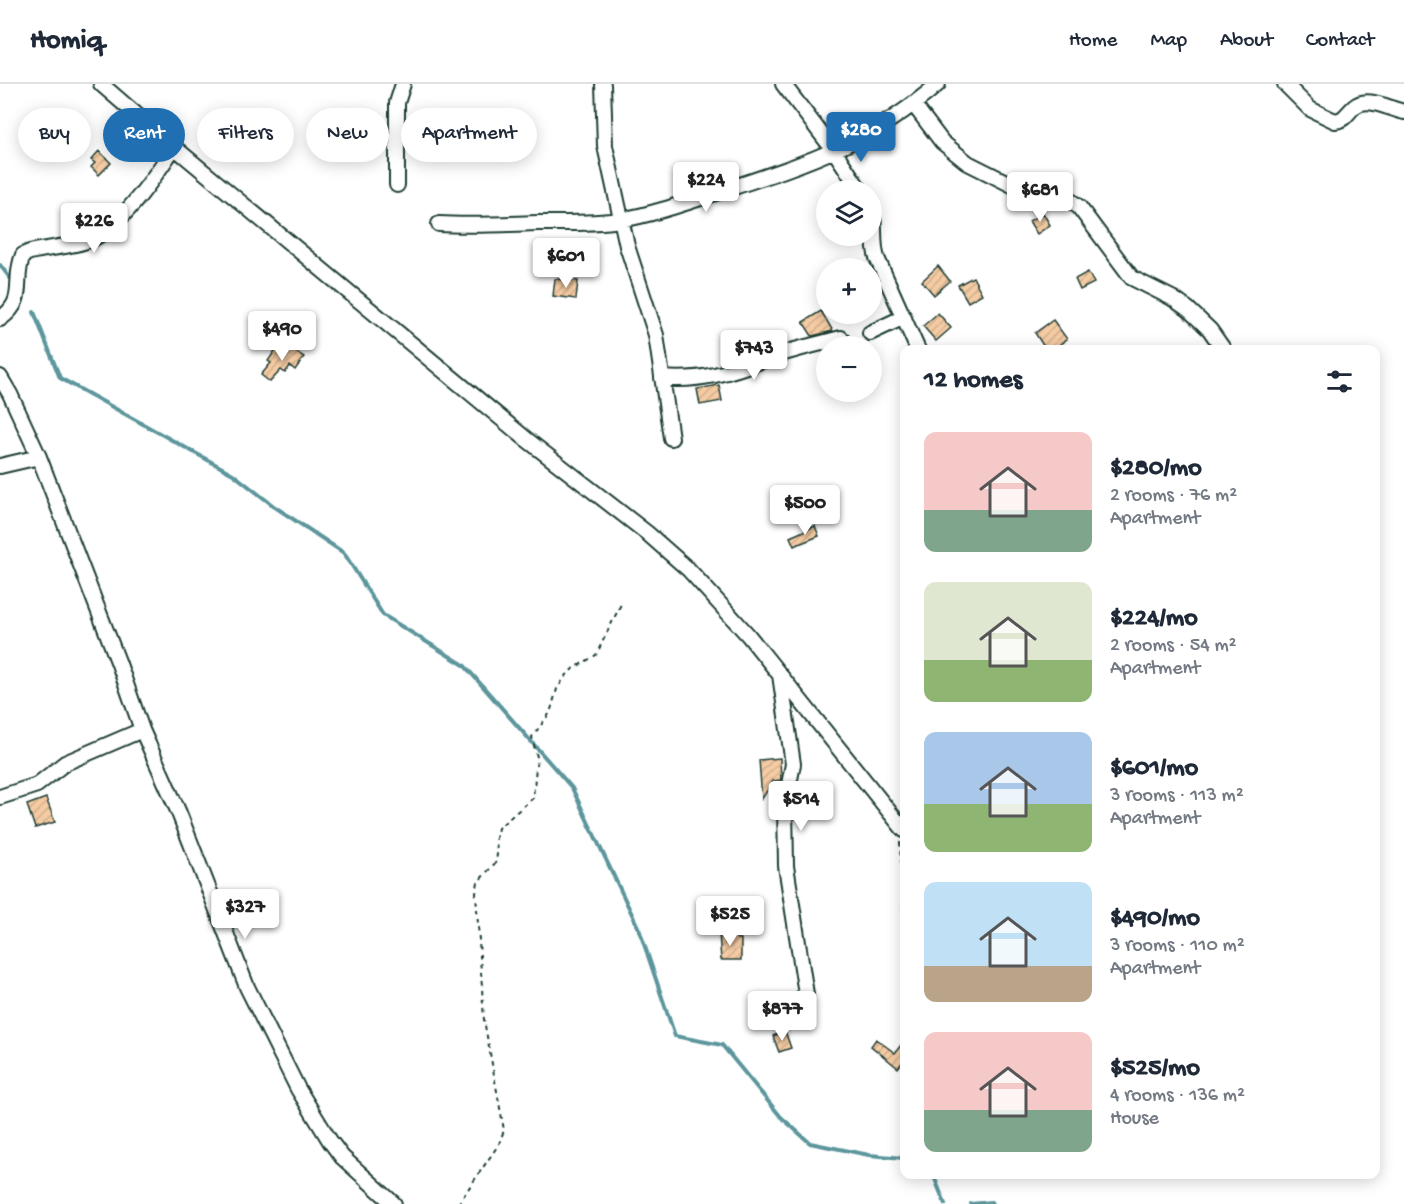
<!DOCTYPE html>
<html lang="en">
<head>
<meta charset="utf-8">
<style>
  :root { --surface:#fff; --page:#f2f2f3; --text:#1f2937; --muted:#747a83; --line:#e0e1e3; --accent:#1f6fb2 }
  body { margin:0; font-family:"Gochi Hand",sans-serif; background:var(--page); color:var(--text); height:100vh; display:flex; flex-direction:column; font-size:22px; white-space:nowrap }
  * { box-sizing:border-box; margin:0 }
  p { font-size:20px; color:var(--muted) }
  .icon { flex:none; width:33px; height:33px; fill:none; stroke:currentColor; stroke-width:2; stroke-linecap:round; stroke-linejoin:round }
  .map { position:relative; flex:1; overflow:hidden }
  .sheet { position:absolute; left:900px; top:261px; width:480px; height:834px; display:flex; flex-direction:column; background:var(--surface); border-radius:12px; box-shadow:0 3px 15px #0003 }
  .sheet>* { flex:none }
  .hud { position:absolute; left:18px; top:24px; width:570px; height:54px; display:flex; gap:12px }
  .tools { position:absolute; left:816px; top:96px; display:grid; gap:12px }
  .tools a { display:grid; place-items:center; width:66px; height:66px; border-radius:50%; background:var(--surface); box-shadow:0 3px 15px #0003; font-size:30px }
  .price { position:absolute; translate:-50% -51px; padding:0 14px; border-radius:6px; background:#fff; color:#222; font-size:20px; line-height:39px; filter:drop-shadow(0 2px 3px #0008) }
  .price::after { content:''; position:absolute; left:50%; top:36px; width:18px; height:14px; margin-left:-9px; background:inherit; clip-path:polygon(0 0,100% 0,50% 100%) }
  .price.selected { background:var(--accent); color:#fff }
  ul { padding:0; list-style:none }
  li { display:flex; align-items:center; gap:18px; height:150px; padding:0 24px }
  li span { display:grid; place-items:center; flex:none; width:168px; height:120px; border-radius:12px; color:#555 }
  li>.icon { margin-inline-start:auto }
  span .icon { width:72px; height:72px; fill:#fffc; stroke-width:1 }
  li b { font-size:26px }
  h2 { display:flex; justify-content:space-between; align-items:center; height:72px; padding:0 24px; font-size:26px }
  .chip { padding:0 21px; border-radius:27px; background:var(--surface); box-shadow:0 3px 15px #0003; font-size:21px; line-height:54px }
  .chip.selected { background:var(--accent); color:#fff }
  header { display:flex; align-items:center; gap:36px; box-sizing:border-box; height:84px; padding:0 30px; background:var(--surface); border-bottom:2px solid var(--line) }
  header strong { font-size:28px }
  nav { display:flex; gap:33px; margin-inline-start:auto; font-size:21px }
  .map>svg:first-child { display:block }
</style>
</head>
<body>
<header>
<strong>Homiq</strong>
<nav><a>Home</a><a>Map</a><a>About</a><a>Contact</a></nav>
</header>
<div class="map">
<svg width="1404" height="1120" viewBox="0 0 1404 1120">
  <defs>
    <pattern id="building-hatch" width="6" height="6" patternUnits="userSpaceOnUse" patternTransform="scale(1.5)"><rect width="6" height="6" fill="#f4cba3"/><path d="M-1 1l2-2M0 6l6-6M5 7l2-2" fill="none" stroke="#d1af8d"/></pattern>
  </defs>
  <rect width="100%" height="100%" fill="#fff"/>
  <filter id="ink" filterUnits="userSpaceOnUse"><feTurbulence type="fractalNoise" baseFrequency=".0167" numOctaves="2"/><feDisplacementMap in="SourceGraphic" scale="12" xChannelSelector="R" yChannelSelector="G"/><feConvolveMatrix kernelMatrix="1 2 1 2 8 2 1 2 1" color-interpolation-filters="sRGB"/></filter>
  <g filter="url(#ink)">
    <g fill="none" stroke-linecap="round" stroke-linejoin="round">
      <path stroke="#5b969c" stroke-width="4" d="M0 181 10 194
        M34 228 60 294 233 390 275 423 344 469 383 531 464 581 572 704 639 845 675 952 722 961 781 1033 810 1059 869 1071 904 1074
        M933 1090 945 1120
        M971 1120 991 1118 992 1120"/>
    </g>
    <path fill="url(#building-hatch)" stroke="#1f3d34" stroke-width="1.5" d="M99 67 111 79 99 91 91 83 95 79 91 76Z
      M1043 129 1050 141 1037 150 1029 137Z
      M938 182 950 197 934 211 922 197Z
      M1088 188 1094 199 1080 206 1075 195Z
      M973 193 982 210 968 218 958 201Z
      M555 195 578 197 576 215 553 212Z
      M821 227 833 247 812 252 803 238Z
      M938 229 951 244 936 257 923 242Z
      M1053 236 1067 255 1052 266H1046L1035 249Z
      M281 258 304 273 295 286 290 282 285 289 281 286 270 298 261 291 271 279 268 277Z
      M719 301 722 317 700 321 697 305Z
      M815 442 819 452 794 462 790 453Z
      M780 674 781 696 773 697 762 715 759 676Z
      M46 714 55 738 35 744 27 721Z
      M719 849H731V852H737V855H741V876H721Z
      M785 947 791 964 779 968 773 952Z
      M876 955 895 969 904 957V976L898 984 871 962Z"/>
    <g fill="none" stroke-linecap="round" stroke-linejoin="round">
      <g stroke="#1f3d34" stroke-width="18">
        <path id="minor" d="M101 0 174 63 526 355 647 449 689 486 748 551 904 746
          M603 0 605 62 627 162 656 251 671 354
          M783 0 835 68 860 106
          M1285 0 1310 25 1335 37C1345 36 1347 29 1354 23 1367 11 1389 25 1404 28
          M914 21 942 58 968 79 1028 109 1058 112 1068 115 1079 123 1132 194 1172 214 1188 225 1210 246 1224 266
          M397 101V19L403 0
          M872 127C876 142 872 159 877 174L918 266
          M439 140C472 142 505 140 538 139 565 139 593 140 620 136 655 130 691 117 725 106 807 79 872 58 938 0
          M0 235C28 216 12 197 23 171L30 168C50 163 75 163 94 154 124 139 156 91 174 63
          M870 249 904 233
          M0 293 10 310 39 373 119 580 142 646 179 729 247 903 298 1005 330 1057 342 1073 394 1120
          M662 294C699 298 732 288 766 275 790 266 816 261 841 254
          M0 382 39 373
          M780 591 793 680 785 721 786 782 806 910
          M0 713 37 701 65 679 142 646"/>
      </g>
      <path stroke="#1f3d34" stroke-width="2" stroke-dasharray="4.5 4.5" stroke-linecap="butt" d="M900 758 904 851
        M458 1120 499 1060 504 1046 484 936 476 809 478 798 496 778 497 770 496 754 498 744 533 714 537 673 532 653 550 629 557 605 563 596 570 587 596 571 622 518"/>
      <use href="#minor" stroke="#fff" stroke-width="14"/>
    </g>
  </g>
</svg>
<div class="tools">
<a><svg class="icon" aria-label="layers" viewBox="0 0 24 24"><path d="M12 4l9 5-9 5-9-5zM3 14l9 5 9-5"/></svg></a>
<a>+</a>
<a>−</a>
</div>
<b class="price selected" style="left:861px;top:79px">$280</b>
<b class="price" style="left:706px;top:129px">$224</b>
<b class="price" style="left:1040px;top:139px">$681</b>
<b class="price" style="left:94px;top:170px">$226</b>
<b class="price" style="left:566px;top:205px">$601</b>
<b class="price" style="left:282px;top:278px">$490</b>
<b class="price" style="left:754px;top:297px">$743</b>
<b class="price" style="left:805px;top:452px">$500</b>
<b class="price" style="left:801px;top:748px">$514</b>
<b class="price" style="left:245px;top:856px">$327</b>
<b class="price" style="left:730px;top:863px">$525</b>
<b class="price" style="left:782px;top:958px">$877</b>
<div class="hud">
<a class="chip">Buy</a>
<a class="chip selected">Rent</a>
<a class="chip">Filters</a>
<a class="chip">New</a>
<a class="chip">Apartment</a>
</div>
<section class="sheet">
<h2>12 homes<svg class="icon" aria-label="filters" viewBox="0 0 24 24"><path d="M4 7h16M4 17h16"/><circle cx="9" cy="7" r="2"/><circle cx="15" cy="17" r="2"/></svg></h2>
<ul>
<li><span style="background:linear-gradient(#f6c9c9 65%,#7fa58c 0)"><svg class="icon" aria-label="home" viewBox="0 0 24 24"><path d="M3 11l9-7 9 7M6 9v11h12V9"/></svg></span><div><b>$280/mo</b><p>2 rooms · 76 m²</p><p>Apartment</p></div></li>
<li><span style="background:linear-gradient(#dfe7d0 65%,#8fb573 0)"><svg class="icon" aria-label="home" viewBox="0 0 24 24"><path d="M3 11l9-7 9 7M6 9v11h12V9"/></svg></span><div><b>$224/mo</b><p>2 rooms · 54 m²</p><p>Apartment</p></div></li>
<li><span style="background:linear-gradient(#a9c7e8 60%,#8fb573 0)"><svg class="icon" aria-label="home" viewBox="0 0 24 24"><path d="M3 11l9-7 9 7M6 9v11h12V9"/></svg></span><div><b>$601/mo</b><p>3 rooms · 113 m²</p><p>Apartment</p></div></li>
<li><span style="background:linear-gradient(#bfe0f5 70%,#b9a48a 0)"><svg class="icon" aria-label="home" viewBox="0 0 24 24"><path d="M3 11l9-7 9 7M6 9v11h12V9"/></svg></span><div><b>$490/mo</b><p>3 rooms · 110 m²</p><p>Apartment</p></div></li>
<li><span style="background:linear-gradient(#f6c9c9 65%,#7fa58c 0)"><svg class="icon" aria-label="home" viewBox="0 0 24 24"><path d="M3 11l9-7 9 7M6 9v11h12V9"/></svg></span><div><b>$525/mo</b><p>4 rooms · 136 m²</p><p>House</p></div></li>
</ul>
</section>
</div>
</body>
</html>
